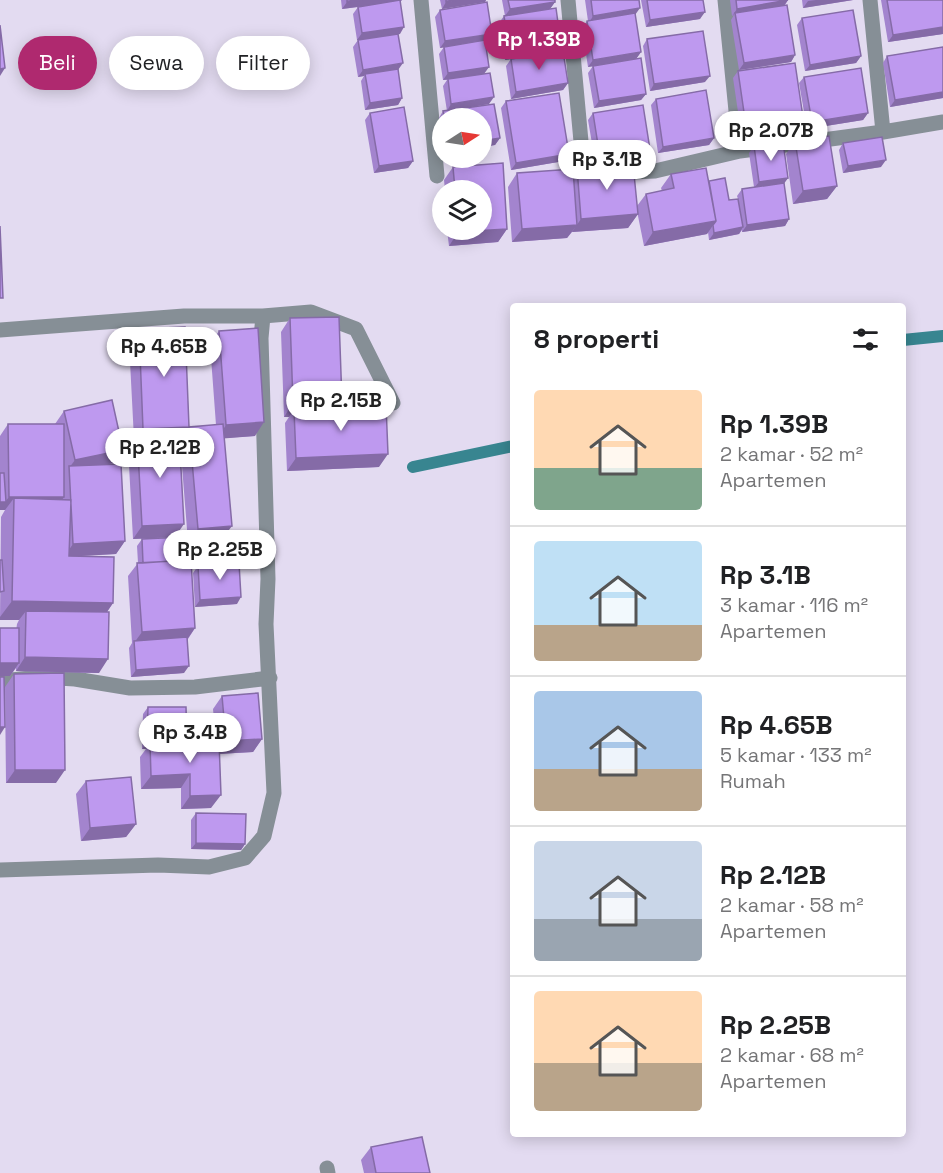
<!DOCTYPE html>
<html lang="id">
<head>
<meta charset="utf-8">
<style>
  :root { --surface:#fff; --page:#f6f6f6; --text:#202124; --muted:#757577; --line:#e0e0e0; --accent:#af296f }
  body { margin:0; font-family:"Space Grotesk",sans-serif; background:var(--page); color:var(--text); height:100vh; display:flex; flex-direction:column; font-size:22px; white-space:nowrap }
  * { box-sizing:border-box; margin:0 }
  p { font-size:20px; color:var(--muted) }
  .icon { flex:none; width:33px; height:33px; fill:none; stroke:currentColor; stroke-width:2; stroke-linecap:round; stroke-linejoin:round }
  .map { position:relative; flex:1; overflow:hidden }
  .side { position:absolute; left:510px; top:303px; width:396px; height:834px; display:flex; flex-direction:column; background:var(--surface); border-radius:6px; box-shadow:0 3px 15px #0003 }
  .side>* { flex:none }
  .guide { position:absolute; left:18px; top:36px; width:402px; height:54px; display:flex; gap:12px }
  .needle { width:39px; rotate:78deg }
  .buttons { position:absolute; left:432px; top:108px; display:grid; gap:12px }
  .buttons a { display:grid; place-items:center; width:60px; height:60px; border-radius:50%; background:var(--surface); box-shadow:0 3px 15px #0003; font-size:30px }
  .price { position:absolute; translate:-50% -51px; padding:0 14px; border-radius:21px; background:#fff; color:#222; font-size:20px; line-height:39px; filter:drop-shadow(0 2px 3px #0008) }
  .price::after { content:''; position:absolute; left:50%; top:36px; width:18px; height:14px; margin-left:-9px; background:inherit; clip-path:polygon(0 0,100% 0,50% 100%) }
  .price.on { background:var(--accent); color:#fff }
  ul { padding:0; list-style:none }
  li { display:flex; align-items:center; gap:18px; height:150px; padding:0 24px }
  li+li { border-top:2px solid var(--line) }
  li span { display:grid; place-items:center; flex:none; width:168px; height:120px; border-radius:6px; color:#555 }
  li>.icon { margin-inline-start:auto }
  span .icon { width:72px; height:72px; fill:#fffc; stroke-width:1 }
  li b { font-size:26px }
  h2 { display:flex; justify-content:space-between; align-items:center; height:72px; padding:0 24px; font-size:26px }
  .chip { padding:0 21px; border-radius:27px; background:var(--surface); box-shadow:0 3px 15px #0003; font-size:21px; line-height:54px }
  .chip.on { background:var(--accent); color:#fff }
  .map>svg:first-child { display:block }
</style>
</head>
<body>
<div class="map">
<svg width="943" height="1173" viewBox="0 0 943 1173">
  <rect width="100%" height="100%" fill="#e3dbf1"/>
  <g fill="none" stroke-linecap="round" stroke-linejoin="round">
    <path stroke="#388590" stroke-width="12" d="M903 340 943 336
      M413 467 513 446"/>
    <path stroke="#868f96" stroke-width="15" d="M421 0 437 176
      M568 0 584 174 655 171 740 151 883 132 943 122
      M725 0 740 151
      M870 0 883 132
      M0 330 184 316H263L311 312 356 329 393 403
      M0 681 41 677 75 679 130 688 195 687 270 678
      M0 870 158 865 209 867 245 858 264 836 274 793 266 624 268 579 261 338 263 316
      M327 1168 328 1173"/>
  </g>
  <path fill="#a384ce" d="M341 0H402L400 1V34L357 40 353 14 358 7 342 9Z
    M440 0H486L485 2 442 9Z
    M502 0H555V2L550 9 505 16Z
    M585 0H639L635 15 641 52 636 59 588 67 582 28 587 21H588Z
    M641 0H703L700 19 646 27Z
    M730 0H788L785 5 795 55 791 62 739 70 731 20 734 15 732 16Z
    M802 0H853L803 8Z
    M881 0H943V34L888 42Z
    M440 10 492 34 487 40 485 41 484 74 489 104 447 111 443 86 447 80H443L439 54 444 47 440 48 435 17Z
    M504 16 561 45 556 52 505 60 499 23Z
    M802 18 861 56 856 63 805 71 797 25Z
    M647 39 705 82 650 91 643 46Z
    M358 40 398 70 402 98 398 105 365 110 361 81 364 76 358 77 353 47Z
    M943 47V98L890 107 883 63 887 56Z
    M511 59 568 83 563 90 511 99 506 66Z
    M593 66 646 94 641 100 594 108 588 73Z
    M738 71 804 124 799 131 742 139 733 78Z
    M804 77 868 113 863 120 807 129 799 83Z
    M656 99 714 138 709 145 658 153 651 105Z
    M506 101 569 154 564 161 511 170 501 108Z
    M494 104 500 138 495 145 482 147V118H442V143L439 118 443 111Z
    M370 113 413 161 408 168 374 173 365 120Z
    M593 113 651 156 646 163 633 165 637 206 646 194 662 191 661 188 671 174 709 181 729 200 738 199 737 196 742 189 754 187 749 153 754 146 788 178 784 183 789 219 785 226 742 232V230L739 234 709 240 708 232 707 234 644 246 637 211 638 214 628 228 572 232 567 238 512 242 508 187 517 173 573 175 577 168 596 167 588 120Z
    M795 141 837 186 827 199 793 204 786 154Z
    M843 143 881 167 843 173 839 150Z
    M503 163 507 229 498 242 449 246 447 230H482V190H445L444 180 453 167Z
    M290 318 338 407 379 467 287 471 285 423 289 417H284L281 332Z
    M139 329 189 427 216 425 210 344 219 331 255 436 224 438 222 539 188 542 180 441 175 537 133 539 128 447 134 439 129 342Z
    M64 411 123 450 114 463 108 464 125 541 116 554 74 556 113 603 107 612 99 673 16 671V668L10 676 17 624 19 620H0L1 517 5 510H0V436L8 424H55Z
    M142 539 185 560 195 628 188 639 184 673 131 677 129 648 132 643 128 576 138 563 137 546Z
    M198 566 237 604 195 607 193 573Z
    M14 674 56 783H6L5 687Z
    M222 696 262 739 253 752 219 754 211 808 181 809V788L141 789 140 757 146 749H142L143 714 148 707 186 742 216 741 213 709Z
    M86 781 136 824 126 837 81 841 76 794Z
    M196 813 245 844 241 850 191 849V820Z
    M371 1147 430 1173H364L361 1160Z"/>
  <path fill="#856ba7" d="M362 0H402L401 1 342 9 347 2Z
    M459 0H486L485 2 442 9 446 2Z
    M788 0 783 7 735 13 732 16 737 9Z
    M816 0H853L803 8 808 1Z
    M555 2 550 9 505 16 510 9Z
    M640 8 635 15 589 23 593 16Z
    M705 12 700 19 646 27 650 20Z
    M404 27 400 34 357 40 362 33Z
    M943 27V34L888 42 893 35Z
    M492 34 487 40 440 48 445 41Z
    M561 45 556 52 505 60 510 53Z
    M641 52 636 59 588 67 593 60Z
    M795 55 791 62 739 70 744 63Z
    M861 56 856 63 805 71 810 65Z
    M403 63 398 70 365 74 364 76 358 77 363 70Z
    M489 67 484 74 443 80 448 73Z
    M5 68 0 76V69Z
    M710 76 705 82 650 91 654 84Z
    M568 83 563 90 511 99 516 92Z
    M943 92V98L890 107 895 100Z
    M646 94 641 100 594 108 599 101Z
    M494 97 489 104 447 111 451 104Z
    M402 98 398 105 365 110 370 103Z
    M868 113 863 120 807 129 812 122Z
    M804 124 799 131 742 139 747 133Z
    M500 138 495 145 482 147V141Z
    M714 138 709 145 658 153 663 147Z
    M569 154 564 161 511 170 516 163Z
    M651 156 646 163 596 171 601 164Z
    M886 160 881 167 843 173 848 166Z
    M413 161 408 168 374 173 379 166Z
    M788 178 783 185 754 188 759 182Z
    M837 186 827 199 793 204 803 191Z
    M638 214 628 228 572 232 581 219Z
    M789 219 785 226 742 232 747 225Z
    M716 221 707 234 644 246 653 232Z
    M577 225 567 238 512 242 522 229Z
    M743 227 739 234 709 240 714 233Z
    M507 229 498 242 449 246 458 232Z
    M342 402 333 415 294 410 289 417H284L293 403Z
    M264 422 255 436 217 439 226 425Z
    M189 427 179 440 138 437 143 429Z
    M123 450 114 463 69 472V468L75 460Z
    M388 454 379 467 287 471 296 458Z
    M9 497H64L55 510 14 498 5 510H0V502H5Z
    M184 524 175 537 133 539 142 526Z
    M232 526 222 539 188 542 198 529Z
    M125 541 116 554 64 557 73 544Z
    M241 597 237 604 195 607 200 600Z
    M12 601 113 603 100 622 26 611 19 620H0V617Z
    M195 628 186 641 134 643 142 632Z
    M25 657 108 659 99 673 16 671Z
    M0 663H19L10 676H0Z
    M189 666 184 673 131 677 136 670Z
    M0 727H5L0 735Z
    M262 739 253 752 217 754 226 741Z
    M147 742H187L182 748 150 743 146 749H142Z
    M15 770H65L56 783H6Z
    M190 774 181 788 141 789 151 776Z
    M221 795 211 808 181 809 190 796Z
    M136 824 126 837 81 841 90 828Z
    M196 843 245 844 241 850 191 849Z"/>
  <path fill="#be99ef" stroke="#856ba7" stroke-width="1.5" d="M347 0H362L347 2Z
    M400 0 404 27 362 33 358 7Z
    M446 0H459L446 2Z
    M508 0H555V2L510 9Z
    M591 0H639L640 8 593 16Z
    M647 0H703L705 12 650 20Z
    M736 0H788L737 9Z
    M887 0H943V27L893 35Z
    M487 2 492 34 445 41 440 10Z
    M787 5 795 55 744 63 735 13Z
    M556 8 561 45 510 53 504 16Z
    M853 10 861 56 810 65 802 18Z
    M635 13 641 52 593 60 587 21Z
    M0 25 5 68 0 69Z
    M703 31 710 76 654 84 647 39Z
    M398 34 403 63 363 70 358 40Z
    M485 40 489 67 448 73 444 47Z
    M943 47V92L895 100 887 56Z
    M563 51 568 83 516 92 511 59Z
    M641 58 646 94 599 101 593 66Z
    M795 63 804 124 747 133 738 71Z
    M861 68 868 113 812 122 804 77Z
    M398 69 402 98 370 103 365 74Z
    M490 73 494 97 451 104 448 79Z
    M706 90 714 138 663 147 656 99Z
    M559 93 569 154 516 163 506 101Z
    M494 104 500 138 482 141V118H445L443 111Z
    M643 105 651 156 601 164 593 113Z
    M404 107 413 161 379 166 370 113Z
    M829 136 837 186 803 191 795 141Z
    M882 137 886 160 848 166 843 143Z
    M783 142 788 178 759 182 754 146Z
    M503 163 507 229 458 232V230H482V190H455L453 167Z
    M633 164 638 214 581 219 577 168Z
    M706 168 716 221 653 232 646 194 674 188 671 174Z
    M573 169 577 225 522 229 517 173Z
    M725 178 729 200 738 199 743 227 714 233 713 225 716 221 709 181Z
    M784 183 789 219 747 225 742 189Z
    M0 226 3 298H0Z
    M339 317 342 402 293 403 290 318Z
    M185 327 189 427 143 429 139 329Z
    M258 328 264 422 226 425 219 331Z
    M112 400 123 450 75 460 64 411Z
    M386 405 388 454 296 458 294 410Z
    M8 424H64V497H9Z
    M223 424 232 526 198 529 189 427Z
    M179 432 184 524 142 526 137 434Z
    M121 464 125 541 73 544 69 466Z
    M0 473H4L6 502H0Z
    M14 498 71 500 69 556 114 557 113 603 12 601Z
    M184 537 185 560 143 563 142 539Z
    M0 560H2L4 591 0 592Z
    M191 560 195 628 142 632 137 563Z
    M239 563 241 597 200 600 198 566Z
    M26 611 109 612 108 659 25 657Z
    M0 628H19V663H0Z
    M187 637 189 666 136 670 134 641Z
    M64 673 65 770H15L14 674Z
    M0 677H4L5 727H0Z
    M258 693 262 739 226 741 222 696Z
    M148 707H186L187 742H147Z
    M219 741 221 795 190 796V774L151 776 150 743Z
    M131 777 136 824 90 828 86 781Z
    M196 813 246 814 245 844 196 843Z
    M422 1137 430 1173H376L371 1147Z"/>
</svg>
<div class="buttons">
<a><svg class="needle" viewBox="-14 -14 28 28"><path d="M0-13l5 13h-10z" fill="#e53935"/><path d="M0 13l5-13h-10z" fill="#757577"/></svg></a>
<a><svg class="icon" aria-label="layers" viewBox="0 0 24 24"><path d="M12 4l9 5-9 5-9-5zM3 14l9 5 9-5"/></svg></a>
</div>
<b class="price on" style="left:539px;top:71px">Rp 1.39B</b>
<b class="price" style="left:771px;top:162px">Rp 2.07B</b>
<b class="price" style="left:607px;top:191px">Rp 3.1B</b>
<b class="price" style="left:164px;top:378px">Rp 4.65B</b>
<b class="price" style="left:341px;top:432px">Rp 2.15B</b>
<b class="price" style="left:160px;top:479px">Rp 2.12B</b>
<b class="price" style="left:220px;top:581px">Rp 2.25B</b>
<b class="price" style="left:190px;top:764px">Rp 3.4B</b>
<div class="guide">
<a class="chip on">Beli</a>
<a class="chip">Sewa</a>
<a class="chip">Filter</a>
</div>
<section class="side">
<h2>8 properti<svg class="icon" aria-label="filters" viewBox="0 0 24 24"><path d="M4 7h16M4 17h16"/><circle cx="9" cy="7" r="2"/><circle cx="15" cy="17" r="2"/></svg></h2>
<ul>
<li><span style="background:linear-gradient(#ffd9b3 65%,#7fa58c 0)"><svg class="icon" aria-label="home" viewBox="0 0 24 24"><path d="M3 11l9-7 9 7M6 9v11h12V9"/></svg></span><div><b>Rp 1.39B</b><p>2 kamar · 52 m²</p><p>Apartemen</p></div></li>
<li><span style="background:linear-gradient(#bfe0f5 70%,#b9a48a 0)"><svg class="icon" aria-label="home" viewBox="0 0 24 24"><path d="M3 11l9-7 9 7M6 9v11h12V9"/></svg></span><div><b>Rp 3.1B</b><p>3 kamar · 116 m²</p><p>Apartemen</p></div></li>
<li><span style="background:linear-gradient(#a9c7e8 65%,#b9a48a 0)"><svg class="icon" aria-label="home" viewBox="0 0 24 24"><path d="M3 11l9-7 9 7M6 9v11h12V9"/></svg></span><div><b>Rp 4.65B</b><p>5 kamar · 133 m²</p><p>Rumah</p></div></li>
<li><span style="background:linear-gradient(#c9d6e8 65%,#9aa5b1 0)"><svg class="icon" aria-label="home" viewBox="0 0 24 24"><path d="M3 11l9-7 9 7M6 9v11h12V9"/></svg></span><div><b>Rp 2.12B</b><p>2 kamar · 58 m²</p><p>Apartemen</p></div></li>
<li><span style="background:linear-gradient(#ffd9b3 60%,#b9a48a 0)"><svg class="icon" aria-label="home" viewBox="0 0 24 24"><path d="M3 11l9-7 9 7M6 9v11h12V9"/></svg></span><div><b>Rp 2.25B</b><p>2 kamar · 68 m²</p><p>Apartemen</p></div></li>
</ul>
</section>
</div>
</body>
</html>
